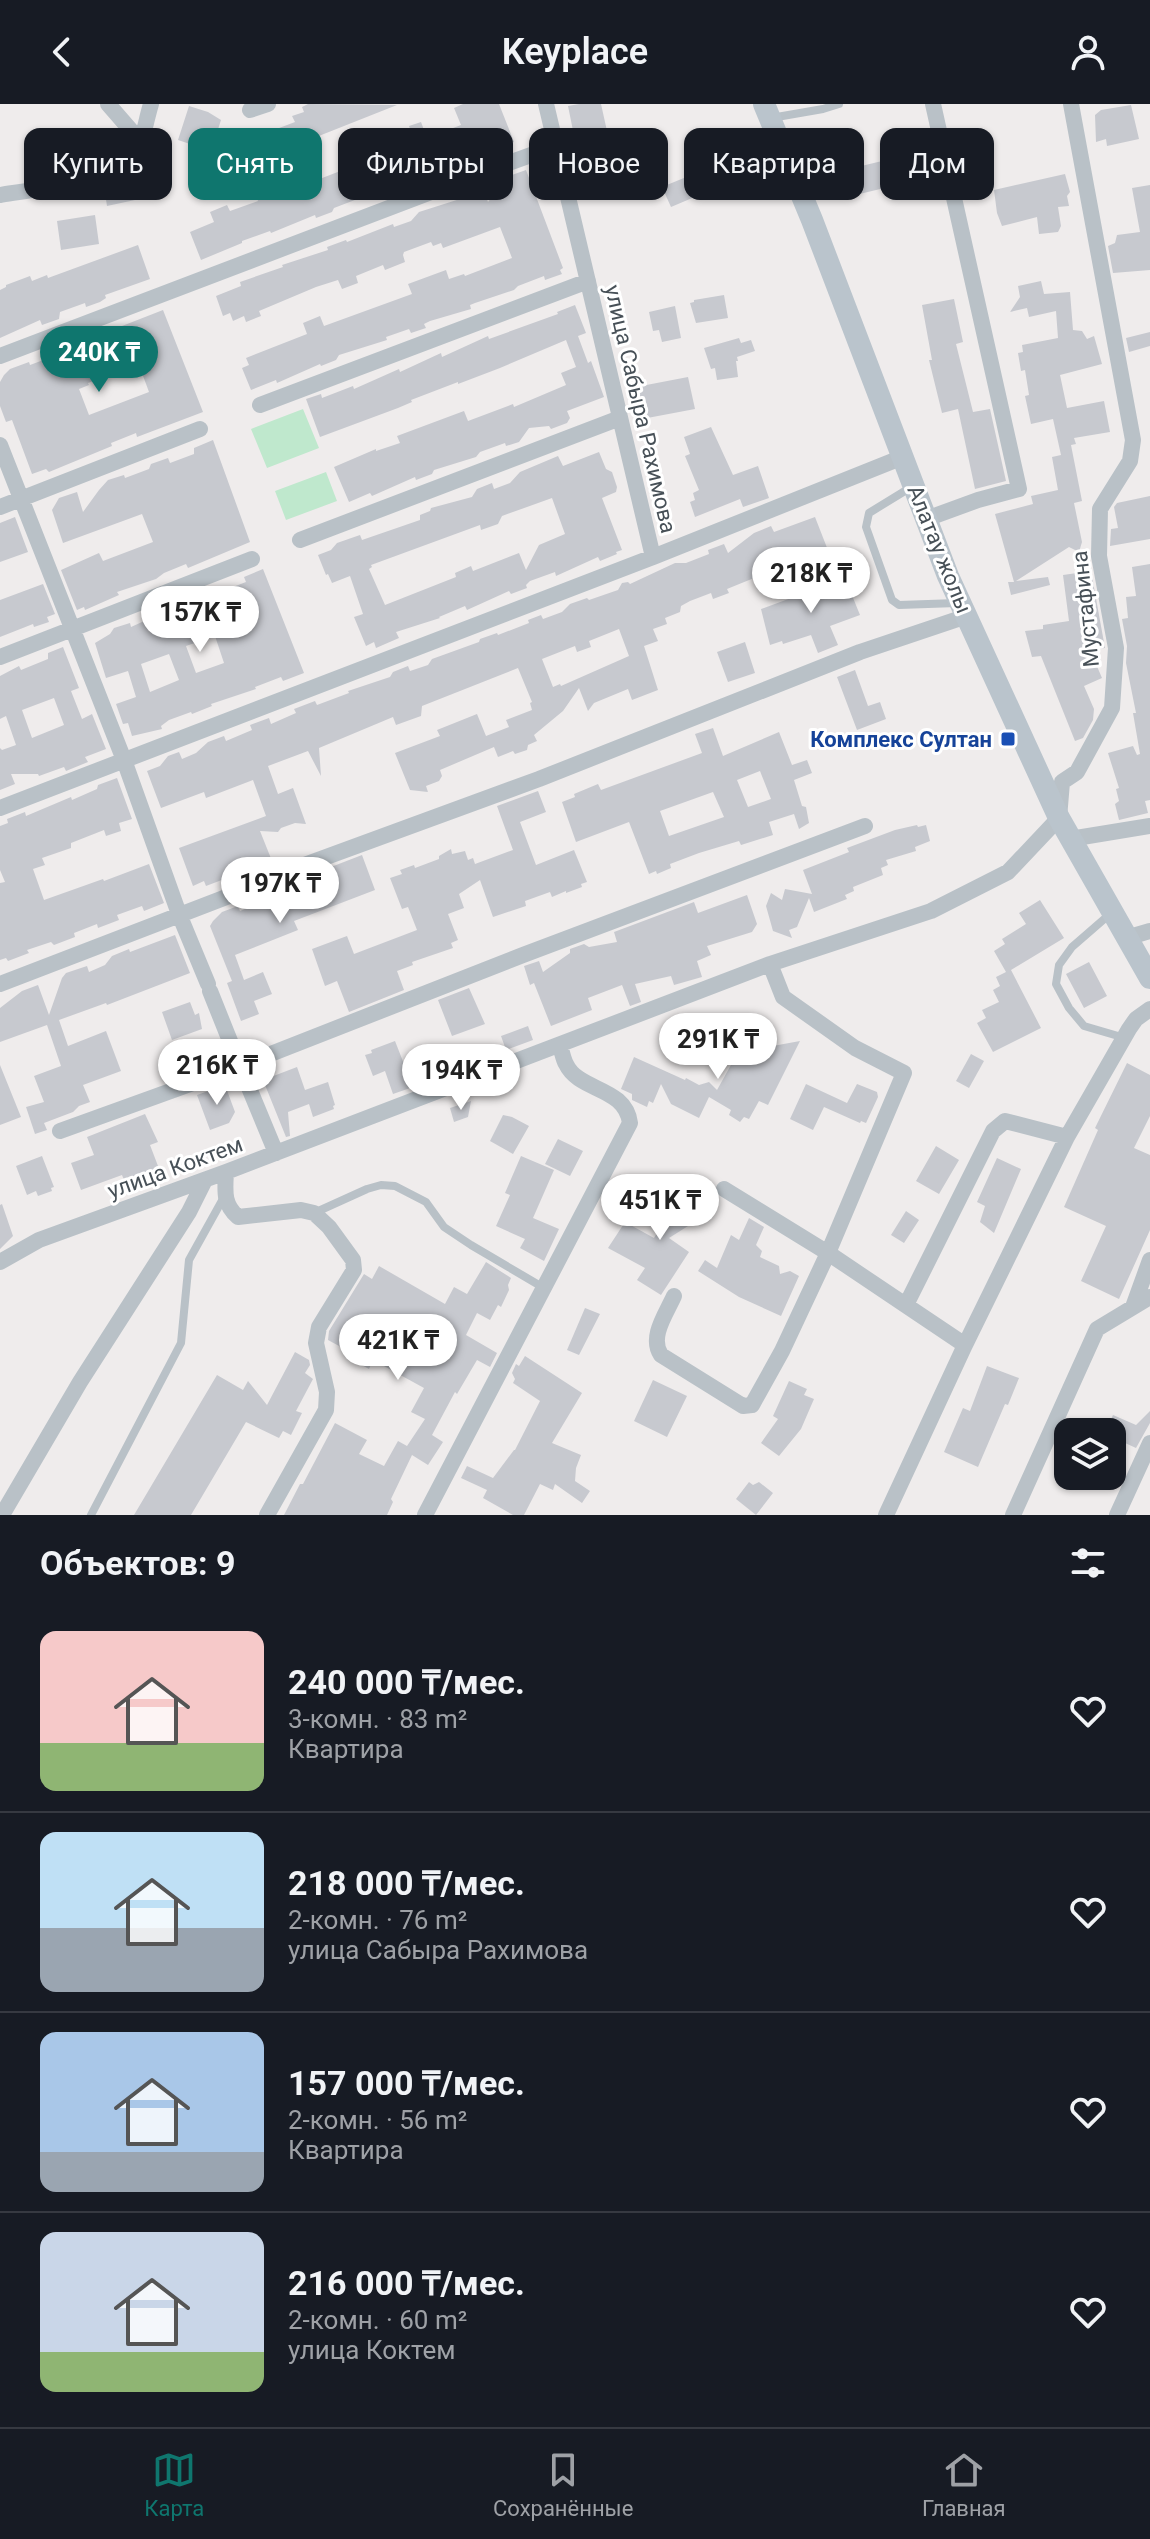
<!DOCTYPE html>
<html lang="ru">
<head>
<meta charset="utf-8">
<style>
  :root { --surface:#171b24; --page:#20242c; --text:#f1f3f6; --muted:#9ea1a6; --line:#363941; --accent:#0f766e }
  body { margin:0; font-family:Roboto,sans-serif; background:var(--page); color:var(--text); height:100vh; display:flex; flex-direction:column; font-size:30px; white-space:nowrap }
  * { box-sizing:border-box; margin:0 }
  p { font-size:26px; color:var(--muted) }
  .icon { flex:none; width:44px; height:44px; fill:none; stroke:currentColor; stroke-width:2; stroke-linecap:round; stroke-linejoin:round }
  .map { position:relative; height:1411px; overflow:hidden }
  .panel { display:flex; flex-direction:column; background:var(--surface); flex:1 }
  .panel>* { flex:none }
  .hud { position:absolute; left:24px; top:24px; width:1102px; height:72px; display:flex; gap:16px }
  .tools { position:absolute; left:1054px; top:1314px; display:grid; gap:16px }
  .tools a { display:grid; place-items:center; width:72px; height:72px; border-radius:16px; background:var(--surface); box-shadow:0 2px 6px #0004; font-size:40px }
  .price { position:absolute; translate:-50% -68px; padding:0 18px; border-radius:28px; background:#fff; color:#222; font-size:26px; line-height:52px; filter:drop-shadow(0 2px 4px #0008) }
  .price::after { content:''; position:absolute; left:50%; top:48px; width:24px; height:18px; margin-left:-12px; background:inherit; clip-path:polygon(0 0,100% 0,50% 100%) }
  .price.selected { background:var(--accent); color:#fff }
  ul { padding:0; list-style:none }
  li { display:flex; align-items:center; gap:24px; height:200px; padding:0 40px }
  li+li { border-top:2px solid var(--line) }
  li span { display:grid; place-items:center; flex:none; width:224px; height:160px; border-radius:16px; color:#555 }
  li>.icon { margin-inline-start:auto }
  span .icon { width:96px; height:96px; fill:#fffc; stroke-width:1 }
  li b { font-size:34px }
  h2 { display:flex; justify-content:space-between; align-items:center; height:96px; padding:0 40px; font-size:34px }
  .chip { padding:0 28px; border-radius:16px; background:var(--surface); box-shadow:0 2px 6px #0004; font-size:28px; line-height:72px }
  .chip.selected { background:var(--accent); color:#fff }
  header { display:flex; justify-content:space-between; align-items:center; height:104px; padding:0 40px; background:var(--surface); font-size:36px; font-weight:600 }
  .menu { display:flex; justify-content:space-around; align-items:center; height:112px; border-top:2px solid var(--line); background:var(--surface); font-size:22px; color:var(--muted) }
  .menu a { display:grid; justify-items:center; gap:4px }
  .menu .selected { color:var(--accent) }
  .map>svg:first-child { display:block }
</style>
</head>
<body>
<header><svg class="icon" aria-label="back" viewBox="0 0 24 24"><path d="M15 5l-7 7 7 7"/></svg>Keyplace<svg class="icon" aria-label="person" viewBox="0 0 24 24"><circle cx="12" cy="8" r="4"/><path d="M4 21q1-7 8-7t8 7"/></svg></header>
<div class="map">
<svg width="1150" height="1411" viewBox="0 0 1150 1411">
  <rect width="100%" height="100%" fill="#efecec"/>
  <path fill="#bfe8cd" d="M303 305 319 344 267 364 251 325Z
    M326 368 337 397 286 416 275 387Z"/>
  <path fill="#c7c9cf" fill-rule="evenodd" d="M308 0 397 1 286 45 299 83 415 38 409 22 421 18 427 34 461 21 454 4 463 0H499L514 38 495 45 493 41 470 49 466 52V56L424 69 421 72 379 86 376 90 360 96V94L334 104 332 108 316 114 315 111 271 129 270 127 242 137V139L201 156 190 128 214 118 210 108 227 101 230 107 258 97 239 39 295 18 292 12 304 8 302 3Z
    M579 0H601L613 54 580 61 568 2Z
    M1131 1 1139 35 1107 42 1106 35 1096 38 1095 11 1101 6Z
    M189 2 208 8 221 16 211 47 178 36Z
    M928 46 934 72 843 94 836 64 852 60 853 64Z
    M526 66 563 164 560 166 562 170 545 176 544 172 518 182 514 186 475 199 470 201 471 205 430 217 424 220 426 224 411 229 409 225 386 233 387 236 339 251 336 256 321 262 320 260 277 279 276 276 251 286 242 264 249 261 246 254 307 230 303 219 320 212 324 222 412 190 408 180 446 166 449 175 464 170 465 172 512 154 500 123 443 144 441 139 433 142 431 138 404 148 403 151 405 158 385 166 383 161 356 172 358 179 342 185 338 176 316 183 259 207 261 212 246 218 244 212 233 217 230 209 223 212 216 192 241 182 240 178 283 163 282 161 328 146 327 143 346 136 347 138 393 120 394 123 411 117 419 108 463 94 462 91 482 83 488 98 509 72Z
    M696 69 704 89 671 103 662 83Z
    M1065 70 1070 88 1067 92 1069 102 1058 103 1061 122 1058 128 1039 130 1037 113 1002 122 997 109 994 86Z
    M131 77 135 96 107 102 104 83Z
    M1150 81V166L1113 169 1108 142 1115 139 1117 131 1140 128 1132 84Z
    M95 111 99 140 61 146 57 117Z
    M138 141 150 175 105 191 106 194 100 198 86 203 85 199 60 208 59 215 42 221 40 216 0 234V186L6 183V181L30 172 32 177 47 171 48 174Z
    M1041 177 1044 190 1070 188 1073 226 1082 227 1087 235 1094 232 1102 260 1060 271 1067 304 1104 297 1110 328 1074 334 1076 340 1071 341 1082 397 1074 399 1082 438 1079 448 1069 443 1016 477 1048 473 1050 481 1011 491 1008 478H1014L995 410 1033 400 1031 392 1058 386 1052 353 1061 351 1053 315 1031 320 1025 292 1029 291 1025 266 1021 267 1018 249 1023 248 1022 241 1058 234 1056 207 1029 213 1027 204 1010 208 1020 193 1018 182Z
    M724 191 728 214 696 219 690 199 694 198V196Z
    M954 195 963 238 956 240 973 308 990 305 1006 377 975 385 958 305 942 309 929 256H932L922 201Z
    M575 201 586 229 578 232 588 259 591 257 604 293 567 307 570 314 567 319 551 325 549 322 529 324 519 338 506 342 505 339 480 348 476 353 434 366 432 370 416 376 415 373 372 392 370 389 349 398 334 363 376 345V347L400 339 397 332 464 307 468 317 513 300 514 303 566 281 561 269 576 263 566 236 500 264 458 280V278L411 296 412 298 398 304 320 333 306 295 321 290 322 294 353 282 354 285 399 265 400 268 441 249 442 253 488 232 489 235 558 210 557 208Z
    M675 202 681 234 662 238 659 226 653 227 649 208Z
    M163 206 203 308 137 333 136 329 111 339 112 342 49 368 46 365 32 370 12 316 6 318 0 302V278L4 271 10 265 29 258 30 261 54 252V248L74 241 79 253 99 231ZM139 261 149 288 89 311 79 285 89 281 88 279Z
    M1150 228V242L1129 248 1126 234Z
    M739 234 741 239 751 236 755 247 737 253 738 257H736L738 273 717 276 715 264 711 265 704 244Z
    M688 273 695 305 642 315 636 283Z
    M711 323 733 371 758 362 769 394 743 403 740 395 695 413 690 398 695 396 693 389 699 386 685 352 690 350 684 333Z
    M213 336 250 438 188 464 186 460 164 469 156 475 117 488 119 491 85 506 84 503 77 506 61 466 99 449 103 457 153 438 142 410 63 439 52 406 59 394 77 388 83 408 99 386 108 376 124 371 125 374 149 365 151 360 168 354 170 359 194 350V344Z
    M599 348 606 365 612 368 617 383 616 388 602 394 622 446 616 448 617 450 600 457 598 453 556 472 555 468 530 477 526 481 527 484 511 490 509 487 467 506 465 502 439 513 440 514 396 528 399 534 376 544 374 538 366 542 354 513 363 510 350 472 332 479 328 470 326 471 318 451 331 446 337 439 360 431 362 436 420 416V411L430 407 431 404 472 393 477 385 492 379 494 385 510 379 520 368 558 352 563 362ZM552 394 565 430 539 441 526 466 519 449 473 467 471 462 455 469 456 473 385 501 369 465 372 463 371 461 480 421 481 426 498 420 502 412Z
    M1150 392V435L1110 442 1111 425 1118 424 1114 403 1117 399Z
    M15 413 28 448 0 458V419Z
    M815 413 831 454 796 467 793 459 766 469 769 476 756 481 754 474 727 485 729 489 713 495 711 489 690 497 681 502 680 508 665 514 667 520 653 525 658 537 644 542 658 586 632 596 628 585 594 599 588 607 579 584 563 607 534 631 537 637 528 641 527 646 515 650 513 647 498 653 494 643 440 666 442 672 439 677 426 682 428 688 410 686 395 649 440 632 437 626 477 610 486 632 509 623 506 616 532 606 530 599 532 598 518 564 422 602 421 612 396 621 393 613 319 644 321 672 308 647 268 662 278 690 293 684 306 720 295 719 281 724 278 728 260 727 272 757 253 764 250 760 225 769 227 774 206 782 204 777 193 782 179 744 266 712 253 676 206 694 204 688 161 704 147 667 160 662 168 652 179 648 182 655 196 649 208 638 224 632 226 637 252 626 250 621 269 614 271 620 296 609 294 605 315 597 317 601 349 589 348 587 390 573 393 568 408 562 410 567 428 561 432 555 479 538 480 535 497 529 498 531 529 519 528 516 541 511 543 515 562 508 570 500 587 494 589 496 618 486 622 479 628 478 630 480 675 459H686L709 450 708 446 724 440 728 449 754 429 771 422 774 428ZM619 525 629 552 561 582 560 580 553 583 542 555 575 542 577 548 591 543 589 537Z
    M1150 460V696L1145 697 1148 709 1119 716 1115 700 1119 697 1116 685 1119 684 1108 649 1133 642 1137 651 1140 650 1133 609H1136L1126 559 1127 542 1122 515 1128 514 1126 493 1136 492 1132 463Z
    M263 465 304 569 283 577 281 573 255 583 256 585 211 600 212 602 192 610 191 608 169 616 161 622 162 625 132 632 128 619 123 620 116 600 136 593 128 567 106 574 95 539 110 530 114 524 130 519 131 523 173 504 174 506 192 500 199 491 219 485 220 488 246 478 244 473ZM215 532 224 559 196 569 186 542ZM169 550 179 576 150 588 141 560Z
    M1091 467 1105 544 1090 546 1102 574 1084 582 1094 605 1093 616 1083 634 1075 637 1041 552 1032 553 1025 527 1043 525V521L1069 517 1063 471Z
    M845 474 860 511 830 522 838 541 818 549 811 531 783 540 782 537 770 541 761 505Z
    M43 480 55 510 47 513 49 518 34 523 33 520 0 533V496Z
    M745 538 755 569 728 578 717 548Z
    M63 543 79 584 71 587 82 615 92 610 106 645 85 653 88 658 66 667 64 663 39 672 38 670H11L15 680 0 686V644L2 646 16 641 6 612 0 615V572L19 562 21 566 48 555V549ZM54 594 64 621 32 634 22 606Z
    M855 566 868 602 880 598 886 615 857 626 837 573Z
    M713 624 723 652 779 628 792 661 807 656 812 669 794 676 802 702 806 703 809 719 799 725 794 710 769 718 773 731 741 741 739 737 699 749 670 760 671 764 657 770 656 767 649 770 629 718 576 738 562 698 575 693 574 690 598 680 601 686 702 649 695 630ZM760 667 771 695 748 703 737 676ZM713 688 724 713 669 732 660 707Z
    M117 674 132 715 119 719 121 727 106 732 104 726 71 739V744L42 754 45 761 33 765 44 796 103 775 104 777 149 760 164 799 144 807 142 802 117 811 119 816 98 824 97 820 74 829 75 833 54 841 51 838 27 846 29 849 8 857 6 854 0 856V779L5 778 0 766V722L8 719 7 715 25 708 26 712 71 693 72 696 97 685 98 681Z
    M538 687 546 708 520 718 536 761 574 746 587 778 581 780 582 783 566 789V787L552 793 550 788 525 797 526 802 493 813 480 776 459 790 464 804 448 810 458 836 451 839 453 844 412 858 413 861 397 867 404 886 349 908 337 877 325 882 312 845 347 832 354 850 417 826 408 803 402 805 390 774 402 770 400 766 414 761 415 764 439 755V752L451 745 452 750 465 747 468 756 473 754 475 760 513 746 497 702Z
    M917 721 918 723 926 721 930 737 915 743 916 747 886 756 888 761 881 764 883 771 853 783 854 787 845 791 847 795 814 808 809 794 797 823 789 826 792 834 773 827 766 802 771 789 782 796 785 785 812 790 803 766 849 748 847 744 895 726Z
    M362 751 375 786 294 817 298 826 235 851 244 876 263 868 272 890 254 897 259 910 241 917 227 879 232 877 210 822 213 817 222 808 238 802 240 807 265 797 263 794 282 786 283 789 334 771 331 763Z
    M747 791 757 820 752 828 707 842 711 851 697 857 702 873 674 881 671 872 635 880 641 898 630 902 622 881 588 894 592 906 551 922 534 879 530 881 524 862 539 857 543 868 570 849V845L584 840 589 843 617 838 614 828 694 798 698 809Z
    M1040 796 1064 834 1011 866 1041 924 993 948 977 919 986 914 982 906 999 898 993 886 1000 882 996 873 1006 868 994 847 1005 840 1002 835 1026 820 1019 809Z
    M175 831 190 869 107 901 106 899 59 916 68 942 106 927 121 967 83 981 90 998 79 1002 73 1008 44 1019 47 1026 35 1030 26 1003 44 998 34 972 61 962 47 921 0 938V904L22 887 38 881 49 911 62 874 66 869 87 862 89 868 105 861 112 852 129 845 130 848Z
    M1089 858 1107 892 1084 904 1066 870Z
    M469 884 485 920 452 932 438 896Z
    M190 898 195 911 199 909 202 925 172 936 162 908Z
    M761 919 756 945 800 937 768 1001 759 997 749 1015 744 1013 740 1018 729 1011 731 1006 709 993 699 1014 671 1000 661 980 653 999 649 997 647 1003 632 996V990L621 985 634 953 685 976 686 974 699 981 709 978 717 986 741 943Z
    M528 922 533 936 506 946 501 932Z
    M395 937 413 983 393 990 385 967 373 972 365 951 372 949 371 946Z
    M971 950 984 957 969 984 956 977Z
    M1127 959 1150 971V1012L1134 1044 1150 1051V1126L1119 1195 1081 1177 1106 1122 1064 1103 1098 1026 1095 1024Z
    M0 961 21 1013 0 1021Z
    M297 963 305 986 328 978 335 1001 333 1002 334 1005 313 1013 309 1000 288 1008 290 1032 286 1033 263 976Z
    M806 980 847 999 857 980 877 988 878 993 866 1019 861 1017 860 1019 824 1003 813 1026 790 1015Z
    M225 981 235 1008 229 1019 210 1026 197 991Z
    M471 997 468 1013 454 1018 450 1004Z
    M145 1010 158 1038 150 1041 158 1062 154 1064 155 1067 124 1076 122 1071 81 1086 71 1059 94 1051 87 1033Z
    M503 1011 512 1013 529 1022 513 1050 490 1037Z
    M558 1035 583 1047 570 1072 545 1060Z
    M936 1042 959 1056 939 1090 916 1077Z
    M42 1052 54 1083 51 1084 52 1087 38 1092 36 1087 27 1091 16 1062Z
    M521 1052 554 1066 533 1114 559 1125 544 1157 520 1144 525 1135 496 1122 510 1091 505 1089Z
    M997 1054 1021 1065 994 1129 980 1118 985 1102 977 1098Z
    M696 1083 703 1102 696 1117 669 1134 689 1148 661 1191 637 1176 645 1164 608 1144 625 1118 654 1134 669 1110 666 1108 683 1084Z
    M2 1100 13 1132 0 1145V1101Z
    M906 1107 919 1116 904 1139 891 1131Z
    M749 1114 764 1123 756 1141 762 1147 760 1153 779 1162 780 1170 790 1167 799 1172 781 1212 739 1193 698 1167 705 1156 717 1164 731 1131 739 1136Z
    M486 1158 511 1174 508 1181 509 1186 501 1203 498 1201 490 1216 477 1209 466 1231 497 1249 490 1263 477 1256 457 1290 455 1288 432 1331 443 1338 428 1361 412 1351 391 1395 393 1398 387 1411H284L300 1380H303L335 1319 367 1336 359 1350 384 1362 398 1337 407 1342 425 1315 411 1308 424 1284 373 1256 369 1265 349 1254 352 1249 328 1236 329 1227 364 1170 372 1175 379 1162 445 1200 454 1183 467 1190Z
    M585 1204 600 1210 579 1251 567 1246Z
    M295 1248 309 1256 310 1261 305 1269 313 1275 296 1307 302 1309 291 1331 283 1327 279 1334 246 1318 191 1411H134L217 1271 243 1286 248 1277 267 1301Z
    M525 1252 582 1289 552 1339 581 1351 576 1364 575 1377 590 1387 582 1399 555 1380 553 1386 540 1380 524 1411H513L483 1394 487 1386 461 1374 467 1362 493 1374 514 1346H515L540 1297 513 1279 515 1275 512 1269 516 1260 519 1262Z
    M987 1262 1019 1274 1008 1301 1005 1300 978 1363 944 1348 963 1304 970 1307Z
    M653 1276 687 1292 667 1333 634 1317Z
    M789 1277 807 1285 804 1291 814 1295 801 1325 779 1352 761 1339 778 1315 773 1312Z
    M1150 1307V1319L1136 1344 1112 1333V1328H1105L1113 1311 1136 1321Z
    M749 1378 753 1381 759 1378 773 1389 756 1411 736 1395Z"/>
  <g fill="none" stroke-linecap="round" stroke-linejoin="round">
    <path stroke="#b9c1c7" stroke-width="8" d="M771 14 823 5 839 0
      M913 382 869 409 866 423 892 496 899 501 957 499
      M1110 810 1072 843 1059 861 1056 880 1069 904 1084 922 1125 934
      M314 1109 367 1085 381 1081 395 1082 426 1098 444 1123 471 1141 544 1184
      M91 1411 181 1239 189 1156 224 1093"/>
    <path stroke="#b9c1c7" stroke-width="16" d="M108 0 141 38
      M546 0 653 453 903 353
      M250 6 268 0
      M0 91C24 87 119 75 131 58 143 42 145 19 151 0
      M0 252 473 72 556 42
      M260 301 588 177
      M0 341 124 656 179 810 208 880
      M0 403 200 325
      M926 415 978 396 1019 385 933 0
      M300 436 620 314
      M0 553 252 455
      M0 704 653 453
      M1070 735 1150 722
      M288 767 539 675 860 548 967 512
      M1126 834 1150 827
      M0 880 268 777
      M210 887 240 962 523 851 865 722
      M60 1027 240 962 276 1049
      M226 1068C225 1087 223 1100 238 1113L301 1106 314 1109 329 1123 353 1156 354 1166 319 1223 316 1239 327 1288 326 1306 267 1411
      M724 1085 828 1149 965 1241 1067 1033 1129 925 1136 915 1150 905
      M0 1158 39 1136 226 1068 770 860
      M674 1192C666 1210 649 1233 661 1251L743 1302 752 1301 782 1247 828 1149 904 969 855 944 783 893 770 860 931 807 1008 768 1059 714 1062 678 1077 668 1112 604 1116 544 1099 452 1100 405 1130 357 1133 336 1071 0
      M906 1201 993 1027 1005 1017 1067 1033
      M1133 1203 1150 1156
      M2 1411 80 1278 189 1108 205 1076
      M425 1411 630 1019C625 982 579 988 566 960 563 955 562 947 560 942
      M886 1411 965 1241
      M1013 1411 1097 1225 1150 1193
      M1117 1411 1150 1339"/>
    <path stroke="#bac4cc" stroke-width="22" d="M764 0 812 116 948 472 1059 714 1150 874"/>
  </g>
  <rect fill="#1a4fb4" stroke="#fff" stroke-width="3" x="1000" y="627" width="16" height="16" rx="4"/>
  <g text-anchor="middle" stroke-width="6" stroke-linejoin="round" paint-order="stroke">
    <g font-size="22" fill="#475057" stroke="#fff">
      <text transform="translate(641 305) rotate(77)" y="8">улица Сабыра Рахимова</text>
      <text transform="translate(940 445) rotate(68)" y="8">Алатау жолы</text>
      <text transform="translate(1085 505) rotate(-96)" y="8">Мустафина</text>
      <text transform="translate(175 1063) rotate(-20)" y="8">улица Коктем</text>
    </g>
    <g font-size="22" font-weight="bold" fill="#164399" stroke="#fff" text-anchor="end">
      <text x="992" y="643">Комплекс Султан</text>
    </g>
  </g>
</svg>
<div class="tools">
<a><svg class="icon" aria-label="layers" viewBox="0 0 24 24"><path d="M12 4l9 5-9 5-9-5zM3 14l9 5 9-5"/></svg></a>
</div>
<b class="price selected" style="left:99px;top:290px">240K ₸</b>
<b class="price" style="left:811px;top:511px">218K ₸</b>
<b class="price" style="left:200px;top:550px">157K ₸</b>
<b class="price" style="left:280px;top:821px">197K ₸</b>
<b class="price" style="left:718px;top:977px">291K ₸</b>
<b class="price" style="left:217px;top:1003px">216K ₸</b>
<b class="price" style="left:461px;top:1008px">194K ₸</b>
<b class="price" style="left:660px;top:1138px">451K ₸</b>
<b class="price" style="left:398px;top:1278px">421K ₸</b>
<div class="hud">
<a class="chip">Купить</a>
<a class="chip selected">Снять</a>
<a class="chip">Фильтры</a>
<a class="chip">Новое</a>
<a class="chip">Квартира</a>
<a class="chip">Дом</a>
</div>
</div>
<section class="panel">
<h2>Объектов: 9<svg class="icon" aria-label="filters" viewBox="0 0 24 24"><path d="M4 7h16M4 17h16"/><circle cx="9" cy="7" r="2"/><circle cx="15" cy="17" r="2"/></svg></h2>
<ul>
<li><span style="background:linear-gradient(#f6c9c9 70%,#8fb573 0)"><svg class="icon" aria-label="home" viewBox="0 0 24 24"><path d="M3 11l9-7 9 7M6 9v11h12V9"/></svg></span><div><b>240 000 ₸/мес.</b><p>3-комн. · 83 m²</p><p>Квартира</p></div><svg class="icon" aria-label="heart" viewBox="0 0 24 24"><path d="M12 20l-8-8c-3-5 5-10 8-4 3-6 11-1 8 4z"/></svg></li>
<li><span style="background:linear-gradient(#bfe0f5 60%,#9aa5b1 0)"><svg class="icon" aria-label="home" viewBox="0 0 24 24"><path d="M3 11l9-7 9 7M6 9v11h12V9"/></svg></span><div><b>218 000 ₸/мес.</b><p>2-комн. · 76 m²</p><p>улица Сабыра Рахимова</p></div><svg class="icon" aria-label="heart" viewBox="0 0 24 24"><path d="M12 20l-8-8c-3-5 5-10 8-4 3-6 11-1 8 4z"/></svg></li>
<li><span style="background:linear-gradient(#a9c7e8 75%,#9aa5b1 0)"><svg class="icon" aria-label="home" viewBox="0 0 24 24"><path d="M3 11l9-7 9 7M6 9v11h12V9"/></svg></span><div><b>157 000 ₸/мес.</b><p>2-комн. · 56 m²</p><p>Квартира</p></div><svg class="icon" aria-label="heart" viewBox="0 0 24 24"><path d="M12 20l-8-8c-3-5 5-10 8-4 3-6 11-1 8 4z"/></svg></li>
<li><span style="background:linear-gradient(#c9d6e8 75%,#8fb573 0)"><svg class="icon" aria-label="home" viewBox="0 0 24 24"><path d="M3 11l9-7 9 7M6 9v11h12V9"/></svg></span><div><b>216 000 ₸/мес.</b><p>2-комн. · 60 m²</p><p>улица Коктем</p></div><svg class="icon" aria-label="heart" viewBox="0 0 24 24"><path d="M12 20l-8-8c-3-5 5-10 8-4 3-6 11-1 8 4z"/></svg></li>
</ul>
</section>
<nav class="menu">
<a class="selected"><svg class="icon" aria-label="map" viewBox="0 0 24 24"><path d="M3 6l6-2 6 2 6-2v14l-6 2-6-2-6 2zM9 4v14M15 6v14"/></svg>Карта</a>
<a><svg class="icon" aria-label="saved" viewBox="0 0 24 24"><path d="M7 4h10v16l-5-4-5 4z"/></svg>Сохранённые</a>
<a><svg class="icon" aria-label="home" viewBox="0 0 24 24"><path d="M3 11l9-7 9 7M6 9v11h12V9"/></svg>Главная</a>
</nav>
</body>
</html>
